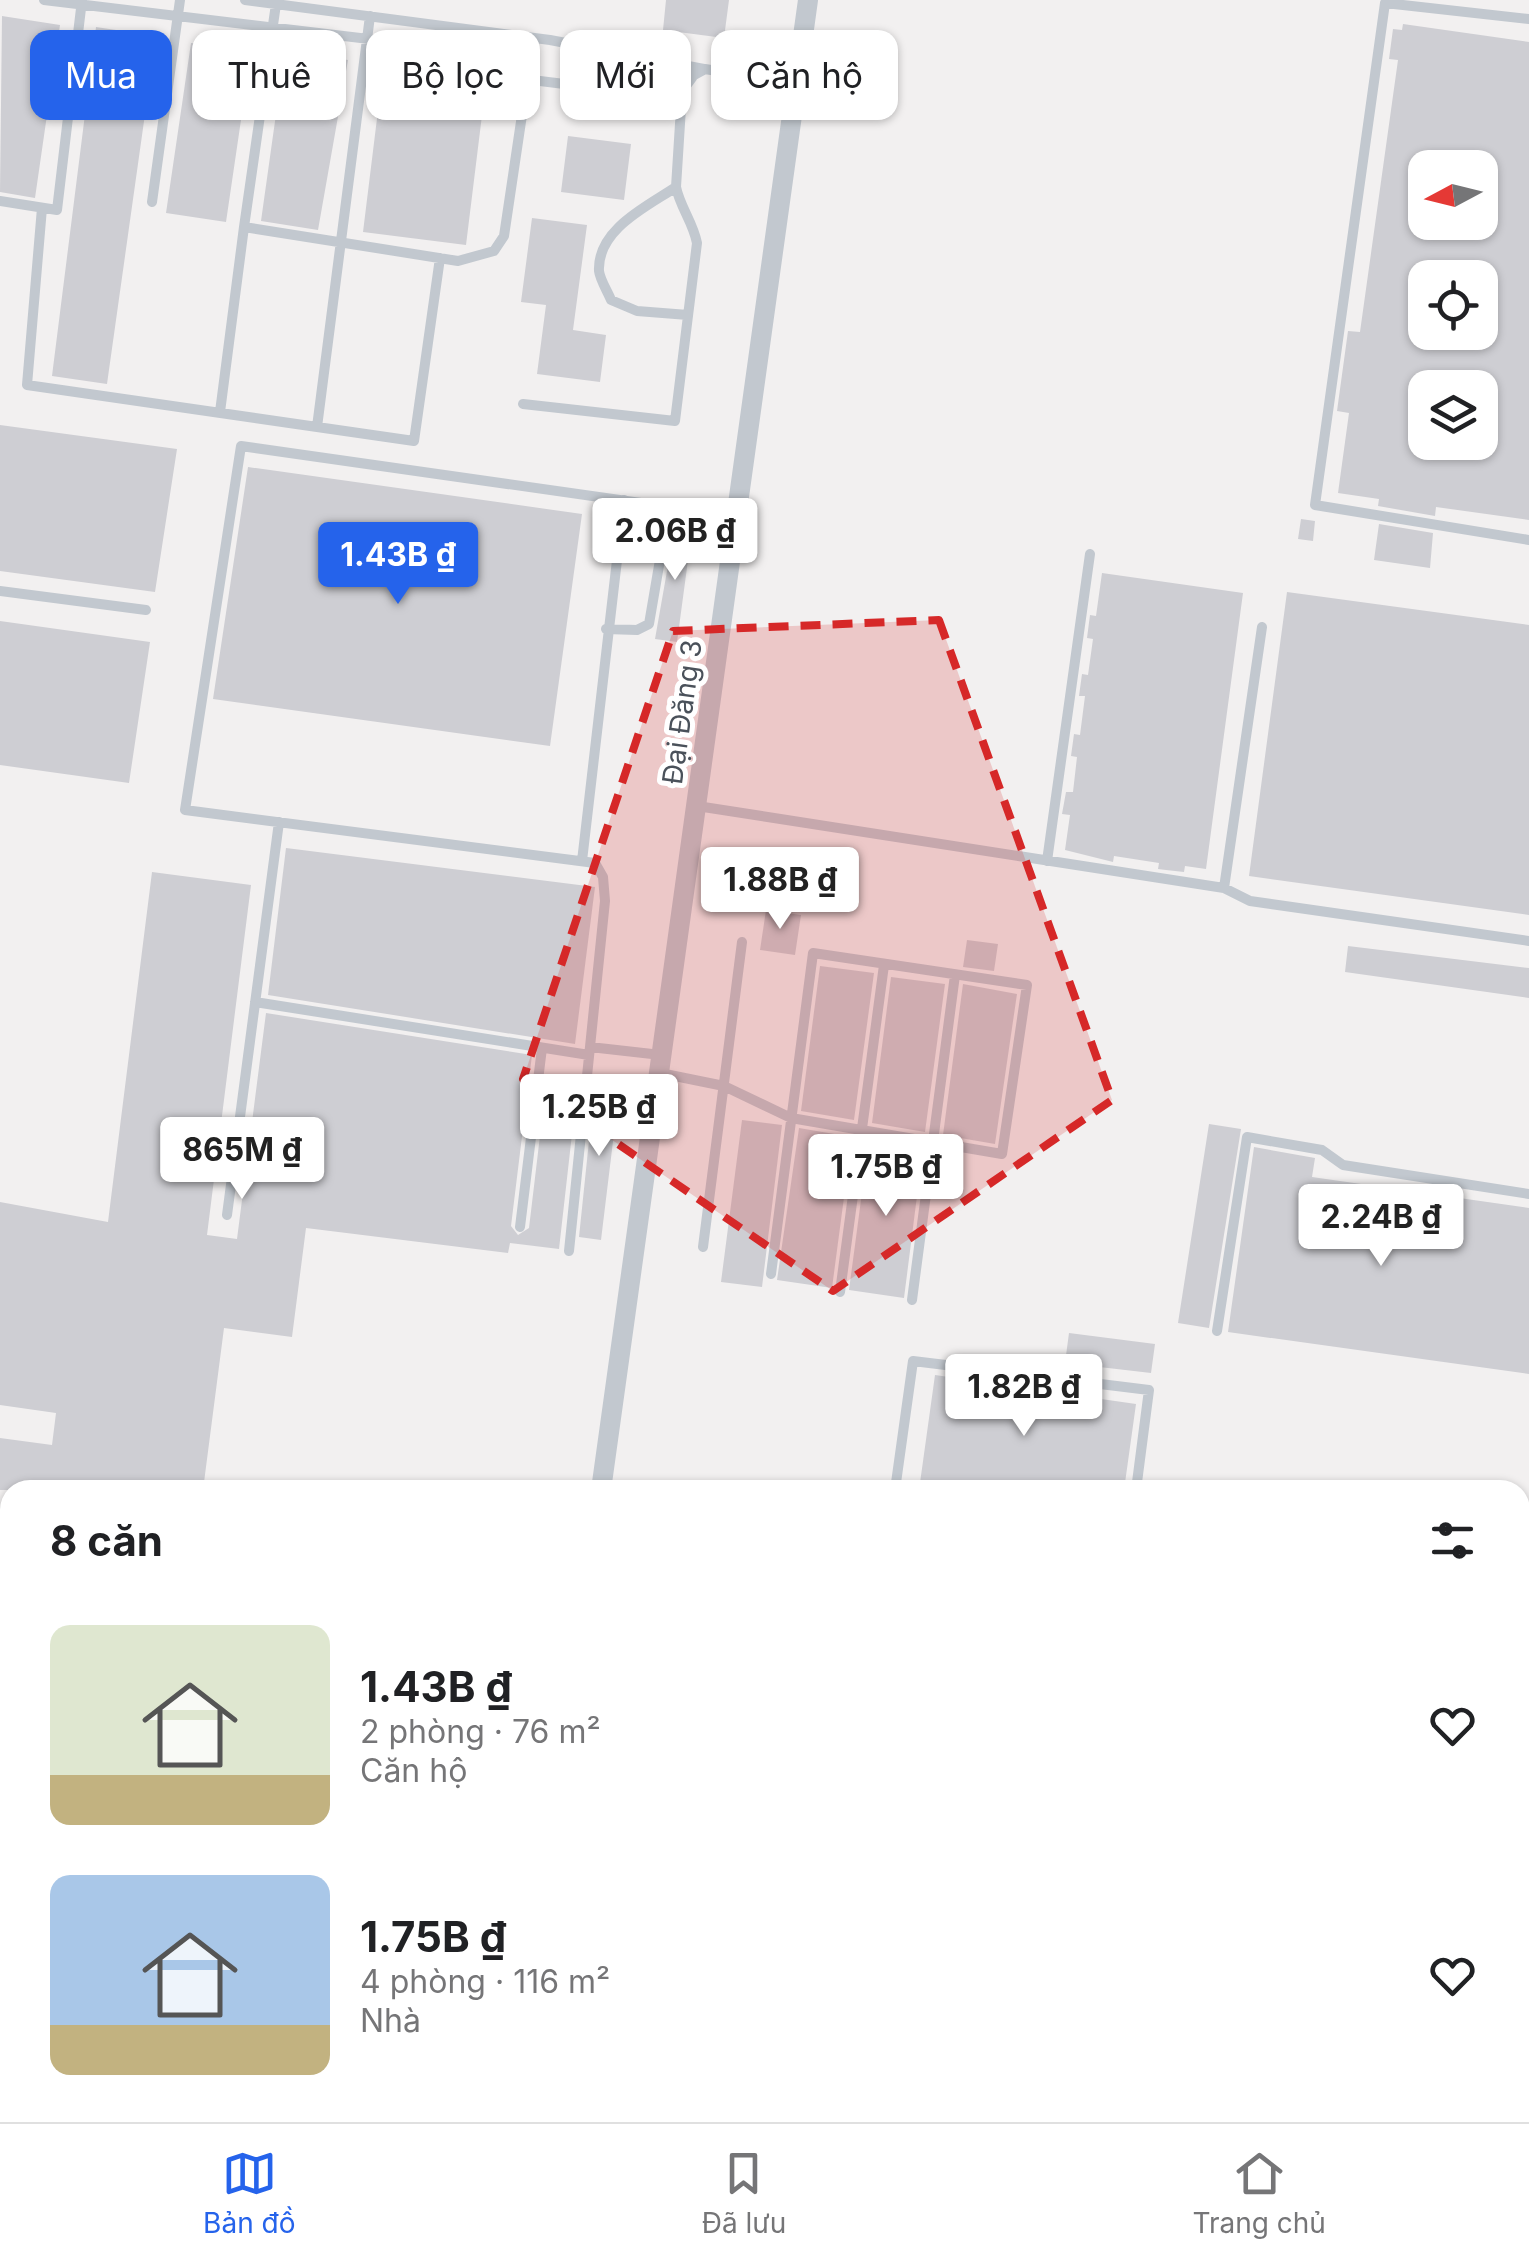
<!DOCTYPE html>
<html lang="vi">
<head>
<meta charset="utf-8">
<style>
  :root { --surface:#fff; --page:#f6f6f6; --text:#202124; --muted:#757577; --line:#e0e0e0; --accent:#2563eb }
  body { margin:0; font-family:Inter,sans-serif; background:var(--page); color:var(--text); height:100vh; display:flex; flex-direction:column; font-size:38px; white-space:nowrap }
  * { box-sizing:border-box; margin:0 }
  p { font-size:32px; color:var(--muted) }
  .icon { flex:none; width:55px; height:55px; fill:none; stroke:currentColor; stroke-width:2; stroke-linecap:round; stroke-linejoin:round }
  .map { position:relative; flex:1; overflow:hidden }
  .sheet { position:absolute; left:0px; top:1480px; width:1530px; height:642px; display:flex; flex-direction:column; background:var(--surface); border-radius:30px 30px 0 0; box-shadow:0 2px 8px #0004 }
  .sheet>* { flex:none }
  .hud { position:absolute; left:30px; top:30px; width:1000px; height:90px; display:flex; gap:20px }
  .needle { width:65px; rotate:263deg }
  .buttons { position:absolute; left:1408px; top:150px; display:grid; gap:20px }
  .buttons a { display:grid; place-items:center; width:90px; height:90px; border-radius:20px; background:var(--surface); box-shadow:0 2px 8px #0004; font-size:50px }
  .price { position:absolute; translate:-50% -85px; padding:0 22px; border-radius:10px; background:#fff; color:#222; font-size:32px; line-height:65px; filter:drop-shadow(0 2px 5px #0008) }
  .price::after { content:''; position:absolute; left:50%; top:60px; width:30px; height:22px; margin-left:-15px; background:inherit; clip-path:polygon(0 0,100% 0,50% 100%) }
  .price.current { background:var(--accent); color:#fff }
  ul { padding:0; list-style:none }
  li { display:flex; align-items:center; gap:30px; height:250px; padding:0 50px }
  li span { display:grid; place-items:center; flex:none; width:280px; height:200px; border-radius:20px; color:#555 }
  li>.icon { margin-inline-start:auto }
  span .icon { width:120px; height:120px; fill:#fffc; stroke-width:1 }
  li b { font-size:42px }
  h2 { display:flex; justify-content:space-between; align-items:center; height:120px; padding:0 50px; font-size:42px }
  .chip { padding:0 35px; border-radius:20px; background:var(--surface); box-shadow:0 2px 8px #0004; font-size:35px; line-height:90px }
  .chip.current { background:var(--accent); color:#fff }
  .menu { display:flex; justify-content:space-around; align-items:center; height:140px; border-top:2px solid var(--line); background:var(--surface); font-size:28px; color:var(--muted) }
  .menu a { display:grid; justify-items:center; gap:5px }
  .menu .current { color:var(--accent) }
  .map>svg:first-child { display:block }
</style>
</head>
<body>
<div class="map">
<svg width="1529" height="2122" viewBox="0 0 1529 2122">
  <rect width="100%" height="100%" fill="#f2f0f0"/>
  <path fill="#ceced3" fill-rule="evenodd" d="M666 0H729L724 38 663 30Z
    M2 16 60 25 35 198 0 192Z
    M1403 24 1529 42V520L1436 507 1435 516 1378 506 1379 499 1338 493 1349 413 1337 411 1348 331 1360 332 1398 60 1389 59 1393 29 1402 30ZM1425 168H1480V222H1425ZM1425 278H1480V332H1425ZM1425 388H1480V442H1425Z
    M96 27 156 36 107 384 52 376Z
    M191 43 251 52 226 222 166 213Z
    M285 50 348 60 318 230 261 221Z
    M381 86 484 99 466 245 363 232Z
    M568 136 631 144 624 200 561 192Z
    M532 218 587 225 573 330 606 335 600 382 537 374 546 305 521 302Z
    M0 425 177 449 155 592 0 571Z
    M248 467 582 514 550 746 213 699Z
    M1301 519 1315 521 1313 541 1298 539Z
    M676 520 693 523 677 642 655 639Z
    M1379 524 1433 533 1430 568 1374 560Z
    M1102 573 1243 593 1206 869 1185 866 1184 872 1166 870 1158 869 1159 863 1114 856 1113 862 1065 850 1070 815 1062 814 1066 792H1073L1077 757 1071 756 1074 734 1080 735 1085 696H1079L1082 674 1088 675 1093 639 1087 638 1090 615 1096 616Z
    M1287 592 1529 625V915L1249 876Z
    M0 621 150 642 129 783 0 765Z
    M286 848 595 887 575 1044 268 995Z
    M152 872 251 885 207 1235 237 1239 266 1013 532 1055 511 1226 518 1235 529 1228 547 1077 578 1081 559 1249 510 1243 508 1253 306 1228 292 1337 224 1328 203 1490H0V1438L52 1445 56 1413 0 1405V1202L108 1222Z
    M766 910 801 915 795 955 760 950Z
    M967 940 998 944 994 971 963 967Z
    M1348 946 1529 968V998L1345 972Z
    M820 966 874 973 854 1120 801 1111Z
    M891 977 945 984 925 1132 872 1123Z
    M963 984 1017 994 995 1144 943 1135Z
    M599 1081 620 1084 601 1240 579 1237 595 1083Z
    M742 1120 782 1125 762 1287 721 1282Z
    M1209 1124 1241 1129 1209 1328 1178 1323Z
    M799 1128 852 1137 832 1288 777 1280Z
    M869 1140 923 1149 904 1298 849 1290Z
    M1254 1147 1315 1158 1312 1177 1529 1208V1374L1228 1332Z
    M1069 1333 1155 1344 1151 1373 1065 1363Z
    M935 1375 1136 1404 1124 1490H919Z"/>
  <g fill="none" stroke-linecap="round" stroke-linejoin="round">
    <path stroke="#c2c8cf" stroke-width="10" d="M44 0 469 51 509 62 532 80
      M245 0 550 40 704 69
      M276 4 244 227 458 261 494 251 504 236 526 88 532 80 677 98 694 75 705 69 795 84
      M1529 19 1385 3 1315 505 1529 540
      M676 187C648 206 597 229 599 271 600 280 608 292 611 300L637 311 688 315
      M0 201 57 210 82 0
      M152 202 180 0
      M42 208 27 385 414 441 440 258
      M523 404 675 421 697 243C693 222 680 207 676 187L682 92
      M220 412 244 227
      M317 427 370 16
      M0 591 146 610
      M697 806 1224 888 1250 901 1529 941
      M582 861 624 500
      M1047 861 1090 554
      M1224 888 1262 627
      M255 1002 589 1055
      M590 1047 661 1055
      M660 1073 724 1086 791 1118 1002 1154 1027 985 813 953 771 1274
      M227 1215 279 822
      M520 1227 542 1048
      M703 1247 742 942
      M569 1251 605 901 603 877 595 863 185 810 241 446 669 507 649 624 637 630 606 629
      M840 1292 884 965
      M912 1300 955 975
      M1217 1331 1247 1137 1322 1150 1343 1165 1529 1194
      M895 1490 913 1361 1149 1390 1136 1490"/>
    <path stroke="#c2c8cf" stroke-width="20" d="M601 1490 808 0
      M1520 2090 1529 2089
      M1356 2122 1405 2112"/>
    <path stroke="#c2c9d4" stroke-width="28" d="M0 1766 10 1768
      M0 1795 10 1797
      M1520 1972 1529 1973
      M1520 2004 1529 2005"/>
  </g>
  <path fill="#d62828" fill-opacity="0.2" stroke="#d62828" stroke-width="8" stroke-dasharray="20 12" stroke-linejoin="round" d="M939 620 1112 1100 833 1291 523 1079 673 631Z"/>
  <g text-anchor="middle" stroke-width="10" stroke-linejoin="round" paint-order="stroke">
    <g font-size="28" fill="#4a515a" stroke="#fff">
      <text transform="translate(682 712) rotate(-82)" y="10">Đại Đăng 3</text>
    </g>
  </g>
</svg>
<div class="buttons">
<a><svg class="needle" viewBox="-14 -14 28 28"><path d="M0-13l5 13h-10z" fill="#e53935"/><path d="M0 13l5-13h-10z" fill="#757577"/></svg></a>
<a><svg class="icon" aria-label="locate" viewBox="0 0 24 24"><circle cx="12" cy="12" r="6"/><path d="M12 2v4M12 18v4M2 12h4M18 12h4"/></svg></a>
<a><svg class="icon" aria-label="layers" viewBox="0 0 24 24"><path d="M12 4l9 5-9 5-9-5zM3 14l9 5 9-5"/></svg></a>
</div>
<b class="price" style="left:675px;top:583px">2.06B ₫</b>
<b class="price current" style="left:398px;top:607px">1.43B ₫</b>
<b class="price" style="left:780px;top:932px">1.88B ₫</b>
<b class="price" style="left:599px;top:1159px">1.25B ₫</b>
<b class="price" style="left:242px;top:1202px">865M ₫</b>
<b class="price" style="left:886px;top:1219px">1.75B ₫</b>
<b class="price" style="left:1381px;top:1269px">2.24B ₫</b>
<b class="price" style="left:1024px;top:1439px">1.82B ₫</b>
<div class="hud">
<a class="chip current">Mua</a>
<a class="chip">Thuê</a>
<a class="chip">Bộ lọc</a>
<a class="chip">Mới</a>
<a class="chip">Căn hộ</a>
</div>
<section class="sheet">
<h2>8 căn<svg class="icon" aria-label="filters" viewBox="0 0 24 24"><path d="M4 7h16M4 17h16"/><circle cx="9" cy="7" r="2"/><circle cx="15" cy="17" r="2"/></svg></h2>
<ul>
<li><span style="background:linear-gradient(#dfe7d0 75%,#c2b280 0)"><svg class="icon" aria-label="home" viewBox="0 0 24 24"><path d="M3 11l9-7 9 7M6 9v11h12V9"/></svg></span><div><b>1.43B ₫</b><p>2 phòng · 76 m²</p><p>Căn hộ</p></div><svg class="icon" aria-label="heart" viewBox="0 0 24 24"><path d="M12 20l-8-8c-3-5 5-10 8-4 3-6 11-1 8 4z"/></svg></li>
<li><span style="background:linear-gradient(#a9c7e8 75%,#c2b280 0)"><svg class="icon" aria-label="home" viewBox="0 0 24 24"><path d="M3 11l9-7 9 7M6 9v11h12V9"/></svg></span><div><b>1.75B ₫</b><p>4 phòng · 116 m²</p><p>Nhà</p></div><svg class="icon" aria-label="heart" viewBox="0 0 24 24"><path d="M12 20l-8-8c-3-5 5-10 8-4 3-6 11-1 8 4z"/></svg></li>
</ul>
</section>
</div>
<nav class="menu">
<a class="current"><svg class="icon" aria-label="map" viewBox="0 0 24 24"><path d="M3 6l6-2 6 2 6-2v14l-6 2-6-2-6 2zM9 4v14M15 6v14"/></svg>Bản đồ</a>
<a><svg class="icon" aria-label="saved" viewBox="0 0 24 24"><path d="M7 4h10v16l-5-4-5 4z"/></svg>Đã lưu</a>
<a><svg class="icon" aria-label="home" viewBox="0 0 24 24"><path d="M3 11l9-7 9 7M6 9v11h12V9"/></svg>Trang chủ</a>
</nav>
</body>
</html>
